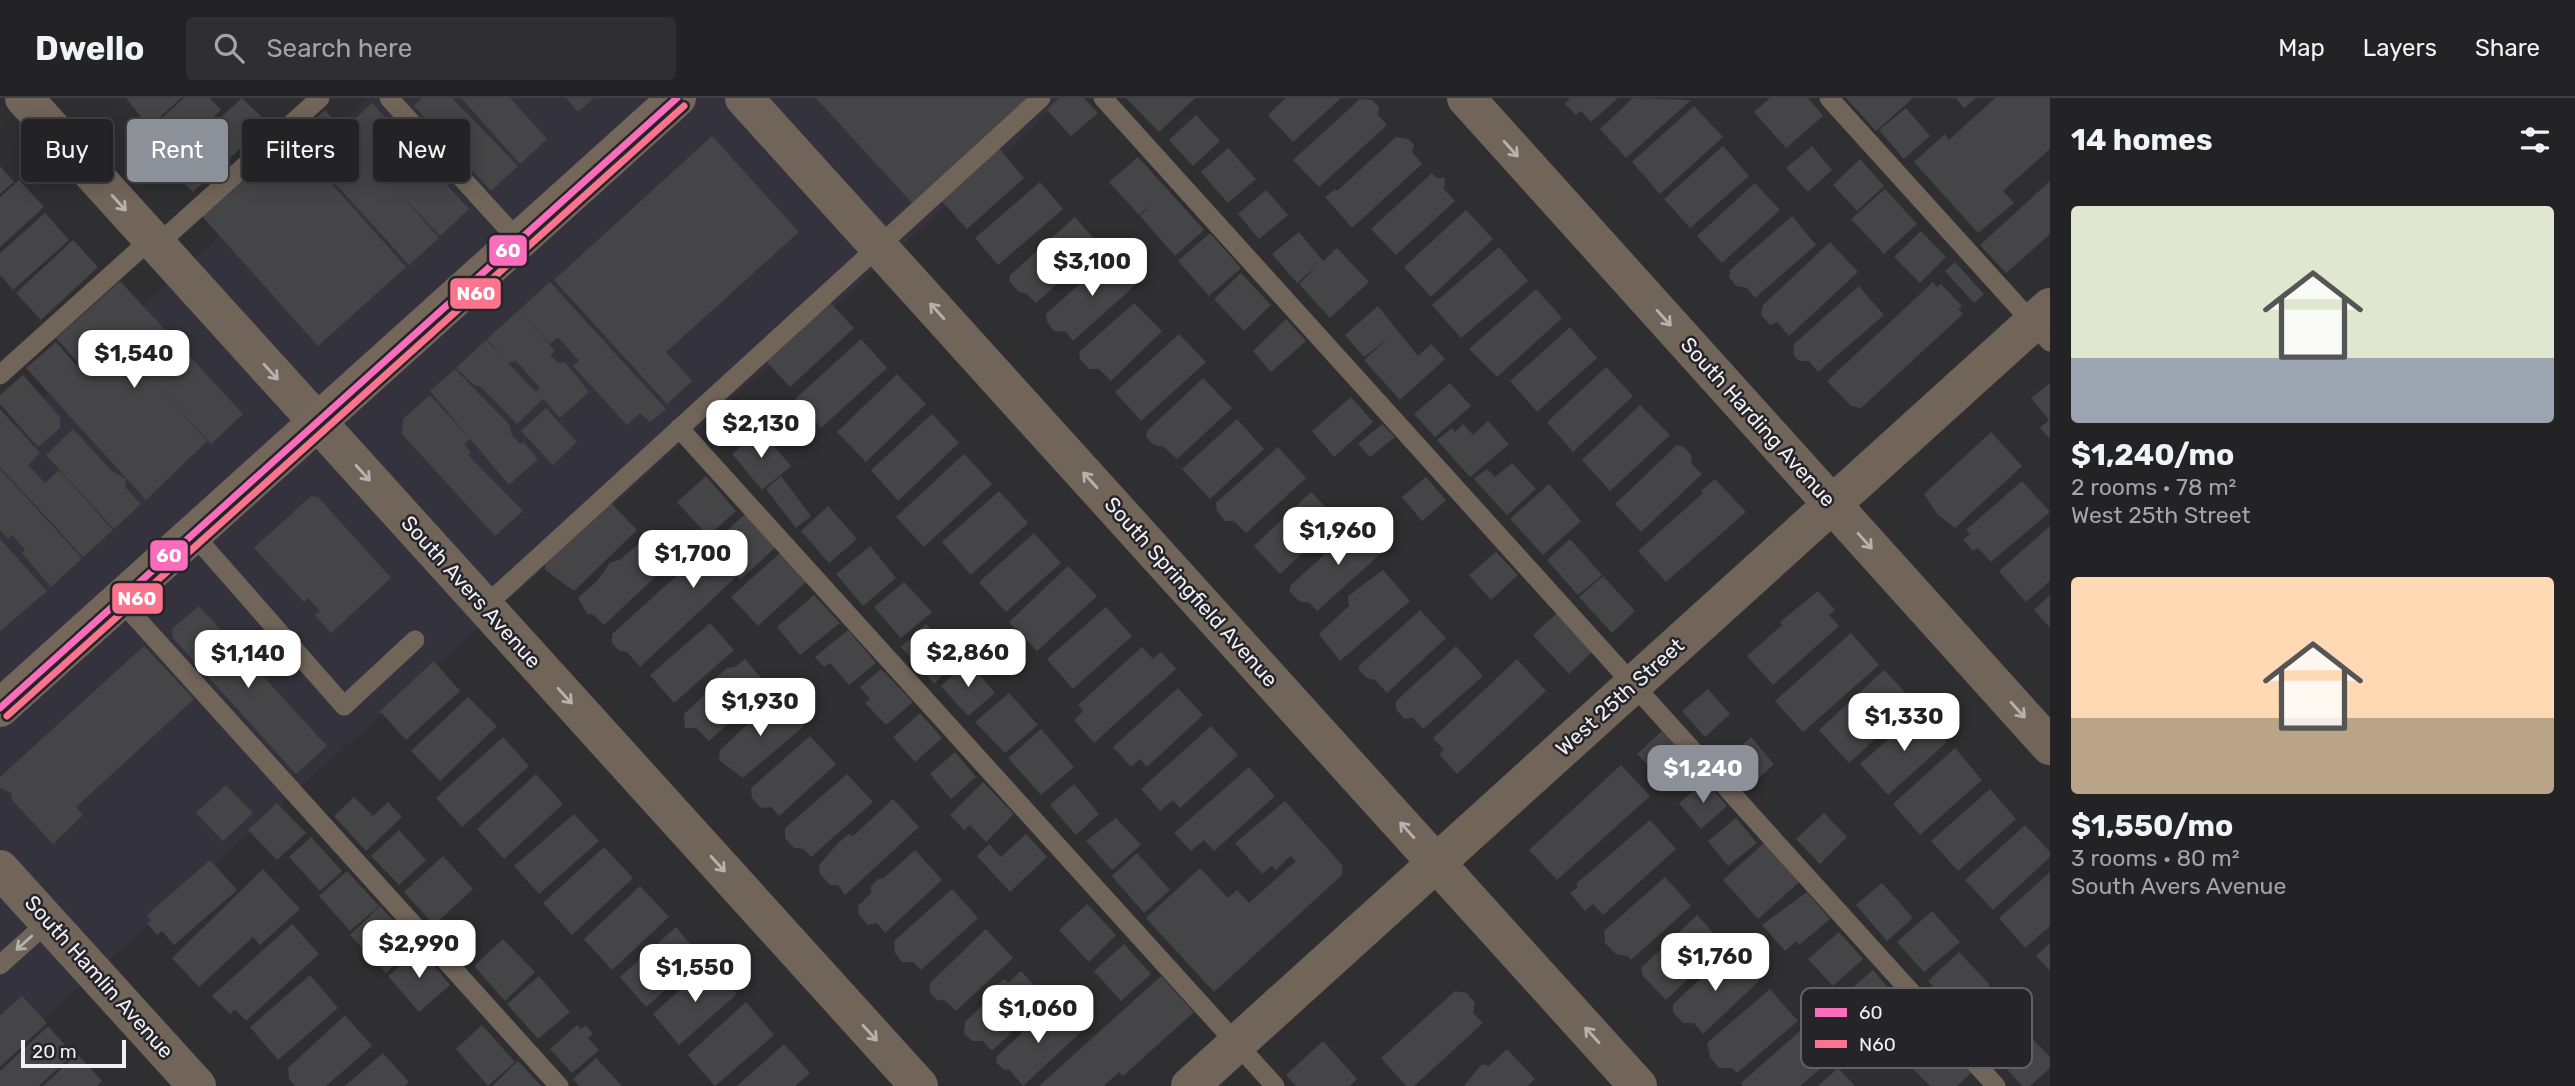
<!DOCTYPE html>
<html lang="en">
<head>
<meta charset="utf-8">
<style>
  :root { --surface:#232326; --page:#2f2f32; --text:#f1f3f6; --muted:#a3a4a7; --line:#404043; --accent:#8c9099 }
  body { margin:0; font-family:Rubik,sans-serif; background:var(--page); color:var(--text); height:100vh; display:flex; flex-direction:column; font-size:26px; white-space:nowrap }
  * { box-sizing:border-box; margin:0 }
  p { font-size:23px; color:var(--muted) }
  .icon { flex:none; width:38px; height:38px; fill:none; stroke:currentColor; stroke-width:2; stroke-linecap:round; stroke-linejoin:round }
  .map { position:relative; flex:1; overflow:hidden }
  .details { display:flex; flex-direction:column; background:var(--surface); width:525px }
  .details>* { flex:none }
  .top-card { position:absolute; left:21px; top:21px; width:665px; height:63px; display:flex; gap:14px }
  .scale { position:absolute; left:21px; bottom:18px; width:105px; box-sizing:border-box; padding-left:7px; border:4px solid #f1f0f4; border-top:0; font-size:19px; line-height:24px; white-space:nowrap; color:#f1f0f4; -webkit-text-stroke:5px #252429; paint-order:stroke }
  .price { position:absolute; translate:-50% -60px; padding:0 16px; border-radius:14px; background:#fff; color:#222; font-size:23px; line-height:46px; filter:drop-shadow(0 2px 4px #0008) }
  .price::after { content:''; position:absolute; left:50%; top:42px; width:21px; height:16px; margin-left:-10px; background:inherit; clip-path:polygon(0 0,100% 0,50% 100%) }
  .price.current { background:var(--accent); color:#fff }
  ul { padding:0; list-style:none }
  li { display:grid; align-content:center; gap:14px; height:371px; padding:0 21px }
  li span { display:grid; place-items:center; height:217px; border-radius:7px; color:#555 }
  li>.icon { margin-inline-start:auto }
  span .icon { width:126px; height:126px; fill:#fffc; stroke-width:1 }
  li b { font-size:30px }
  h2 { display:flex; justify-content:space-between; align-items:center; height:84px; padding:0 21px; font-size:30px }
  .chip { padding:0 24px; border-radius:7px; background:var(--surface); box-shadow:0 4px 18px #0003,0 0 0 2px var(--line); font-size:24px; line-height:63px }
  .chip.current { background:var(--accent); color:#fff }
  header { display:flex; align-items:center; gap:42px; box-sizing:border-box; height:98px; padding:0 35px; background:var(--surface); border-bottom:2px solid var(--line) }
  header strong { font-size:33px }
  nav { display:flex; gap:38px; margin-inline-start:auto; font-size:24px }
  .search { width:490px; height:63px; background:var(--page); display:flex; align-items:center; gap:18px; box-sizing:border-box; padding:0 24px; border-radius:7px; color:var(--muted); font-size:26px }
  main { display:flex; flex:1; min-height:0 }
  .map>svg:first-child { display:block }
</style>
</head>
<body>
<header>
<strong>Dwello</strong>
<div class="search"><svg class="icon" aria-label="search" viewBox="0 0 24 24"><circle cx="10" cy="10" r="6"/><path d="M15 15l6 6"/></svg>Search here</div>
<nav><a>Map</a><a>Layers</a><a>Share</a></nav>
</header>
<main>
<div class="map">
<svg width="2050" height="988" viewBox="0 0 2050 988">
  <rect width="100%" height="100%" fill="#2f2f32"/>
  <path fill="#34323c" d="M369 0H1066L0 960V340Z"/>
  <path fill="#454548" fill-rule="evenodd" d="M126 0H181L149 29Z
    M184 0H210L221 12 168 61 162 55H153L143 45 144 36Z
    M242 0 268 25 193 94 183 84 174 83 168 76 169 67Z
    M422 0H452L518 68 491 93 414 8Z
    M461 0H510L547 41 520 66Z
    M566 0H594L578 14Z
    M816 0H1028L912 105Z
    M1059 0H1084L1098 15 1071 38 1047 12Z
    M1126 0H1195L1159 34Z
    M1286 0H1341L1293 44 1268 17Z
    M1570 0H1618L1591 24 1581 13 1576 17 1565 6Z
    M1633 0 1691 2 1626 60 1600 31Z
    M1770 0H1808L1823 18 1786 50 1754 14Z
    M1846 0H1913L1876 33Z
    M1956 0H1976L1964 10Z
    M1995 0H2050V51L2003 93 2014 105 1978 135 1914 64 1945 36 1949 42Z
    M1360 1 1372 2 1379 9 1378 17 1387 27 1319 89 1293 62Z
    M372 5 469 111 440 138 395 90 439 140 409 167 294 40 325 12 343 32Z
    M1694 8 1723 39 1660 96 1632 64Z
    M1906 10 1930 38 1904 61 1879 32Z
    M1196 17 1220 43 1193 68 1169 42Z
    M712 38 799 134 666 254 692 283 667 306 554 182Z
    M1396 39 1408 41 1414 47 1412 54 1422 66 1352 130 1325 99 1335 91 1337 93Z
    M291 40 406 169 318 248 202 118Z
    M1723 48 1749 78 1690 130 1664 101Z
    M1812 48 1832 72 1808 94 1786 70Z
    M998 49 1024 80 967 131 941 102Z
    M1228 50 1256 81 1228 105 1201 74Z
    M1138 59 1204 132 1175 158 1140 118 1151 107 1139 117 1109 84Z
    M1860 61 1884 88 1857 113 1833 87Z
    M0 68 14 84 0 96Z
    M1432 75 1436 80H1445L1444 91 1455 103 1396 157 1371 131Z
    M19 82 44 109 0 149V99Z
    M2050 83V136L2006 175 1980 147Z
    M1040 84 1063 111 998 167 975 140Z
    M1755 85 1780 112 1722 165 1697 138Z
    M1885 91 1917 126 1884 156 1851 121Z
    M1266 92 1288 117 1259 141 1238 116Z
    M1466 112 1493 141 1431 199 1404 169Z
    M45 115 69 142 13 192 0 177V155Z
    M1792 118 1816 147 1755 200 1747 190 1736 188 1729 179 1730 172Z
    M1075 119 1100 148 1036 205 1027 196 1019 194 1009 183 1010 177Z
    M1921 133 1946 159 1920 185 1894 159Z
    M1299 134 1323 163 1337 150 1369 184 1330 220 1299 186 1319 166 1297 185 1272 156Z
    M1210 135 1241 170 1209 198 1178 163Z
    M73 142 98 169 41 222 16 195Z
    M1830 144 1858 174 1789 238 1777 224 1770 227 1761 217 1763 207Z
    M1499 149 1528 183 1461 240 1432 207Z
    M1114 155 1140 183 1073 243 1066 234 1054 233 1047 224 1046 216Z
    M1955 164 1984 196 1974 205 1945 173Z
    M1241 175 1271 207 1244 233 1214 201Z
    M120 183 243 316 211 346 153 283 207 343 146 402 26 270 56 244 77 268 79 266 56 240Z
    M550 184 666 311 650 324 640 315 627 327 573 268 579 263 558 239 550 246 519 212Z
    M1933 184 1937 189 1941 186 1962 208 1958 211 1963 216 1861 310 1851 308 1827 283Z
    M1859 188 1884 217 1818 274 1809 263H1799L1794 257V246Z
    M1536 191 1562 220 1497 279 1469 251Z
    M826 200 854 230 790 289 763 260Z
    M1134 205 1162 233 1111 283 1099 271H1089L1080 261 1079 254Z
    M1378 208 1418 258 1431 246 1445 261 1400 302 1364 262 1390 239 1364 259 1345 237Z
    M519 212 555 253 550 257 558 265 565 264 589 294 560 320 543 301 517 326 480 288H475L456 270 486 242 504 261 487 241ZM516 263 540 290 536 294 508 265Z
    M1286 221 1306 243 1271 274 1253 253Z
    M1570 229 1597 260 1537 314 1510 283Z
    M1179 236 1206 264 1141 323 1115 294Z
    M861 241 887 270 821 330 795 301Z
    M1606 269 1633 298 1573 354 1547 324Z
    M455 271 509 326 512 337 520 346 523 344 538 361 509 387 430 293Z
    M897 276 926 306 866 364 837 334Z
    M23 277 60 319V330L38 349 0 306V297Z
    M1203 280 1232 310 1177 361 1164 349 1154 347 1146 339 1147 333Z
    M1450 285 1471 308 1435 339 1414 316Z
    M2050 285V341L2040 330 2049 322 2031 300Z
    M430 297 470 341 464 346 471 355 468 357 523 413 495 438 402 336 403 321Z
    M1351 299 1373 324 1334 359 1312 333Z
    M1640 307 1670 337 1610 393 1582 362Z
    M546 310 577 344 553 367 521 333Z
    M0 311 40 355 28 367 45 385 59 372 113 432 83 459 0 369Z
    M932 316 959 345 898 403 871 372Z
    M1237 321 1264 351 1210 401 1182 371Z
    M1488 323 1509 346 1470 379 1437 342 1452 330 1455 334 1463 326 1473 337Z
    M1382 326 1395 339 1370 359 1358 346Z
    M73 331 112 373 126 381 125 389 141 406 114 431 46 357Z
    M760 332 791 368 762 392 732 356Z
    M1991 334 2022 368 1955 430 1937 416 1924 396Z
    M1677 347 1684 349 1692 358 1691 365 1702 376 1641 434 1615 406Z
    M1278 349 1306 380 1246 435 1234 423H1225L1217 413 1216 405Z
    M964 356 992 386 924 449 896 419Z
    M1512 365 1536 391 1507 417 1474 381 1487 371 1495 379Z
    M0 371 82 460 51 489 22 455 25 452 12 437 8 441 0 432Z
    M706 378 736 413 708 438 677 404Z
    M781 378 811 418 796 430 766 391Z
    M1426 379 1446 402 1422 423 1402 399Z
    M1715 381 1746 414 1666 484 1638 453 1703 395 1701 393Z
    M2022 383 2050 414 1991 464 1978 450 1973 453 1963 442 1970 436 1966 432Z
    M1549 386 1581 423 1543 457 1510 421Z
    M999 393 1028 425 971 477 942 444Z
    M1311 394 1338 422 1280 476 1254 448Z
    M311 398 318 399 391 480 331 535 315 517 320 513 308 500 304 504 254 450Z
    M609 403 637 432 574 493 545 472V464Z
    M828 408 857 441 829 465 801 433Z
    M745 416 776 449 740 482 737 478 640 569 627 554 619 553 612 545V536Z
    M1362 422 1387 450 1317 513 1310 505 1299 503 1289 493 1291 487Z
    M2050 428V483L2026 504 1999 473Z
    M1034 435 1061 465 1006 514 979 484Z
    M0 441 47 493 0 533Z
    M644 441 668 467 604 527 594 517 587 516 578 500 597 483 610 465 621 461Z
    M1570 441 1602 477 1578 497 1547 462Z
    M870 448 896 480 863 508 836 476Z
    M1496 454 1518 477 1491 502 1469 477Z
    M780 455 806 484 758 528 731 499Z
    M1068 468 1097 498 1037 553 1009 524Z
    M1383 472 1410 503 1340 563 1319 536 1349 508 1348 498Z
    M1603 478 1635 513 1612 535 1579 499Z
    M904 484 932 514 901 540 874 509Z
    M1818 493 1835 512 1829 517 1839 528 1773 587 1747 558 1782 527 1780 524Z
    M814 497 840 525 800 557 777 529Z
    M2050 497V530L2034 512Z
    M199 508 327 648 296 676 173 540 172 531Z
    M1106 509 1132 538 1073 591 1047 561Z
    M1420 512 1446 540 1387 595 1375 582 1367 580 1359 572V568Z
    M1558 514 1593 553 1569 576 1533 537Z
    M710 525 734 552 674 605 650 577Z
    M926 526 958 562 934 586 901 549Z
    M848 532 876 565 849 587 830 565 824 569 815 559Z
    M1851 535 1879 567 1803 634 1775 603Z
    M144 548 194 601 76 709 83 717 53 746 12 702 11 695 0 690V679Z
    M1456 548 1483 578 1423 631 1413 620 1404 621 1396 611V603Z
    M1142 549 1153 561 1161 554 1176 571 1094 645 1074 622 1083 613 1078 607Z
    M745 561 769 589 709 643 696 630H685L684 616 719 583 716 580 727 570 735 569Z
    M1517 561 1546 593 1457 676 1439 656 1444 652 1433 640Z
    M434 563 460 593 406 642 380 613Z
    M968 563 995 595 968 618 941 588Z
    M881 571 913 604 886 627 865 605 870 601 860 589Z
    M1884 572 1915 605 1849 665 1819 632Z
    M1178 590 1203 617 1147 669 1140 661 1131 669 1113 649Z
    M1708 591 1730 616 1705 639 1682 613Z
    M1009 595 1038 627 1005 655 975 624Z
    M468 599 497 628 440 683 411 653Z
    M777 599 804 628 743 680 719 662 720 652Z
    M1920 613 1947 644 1888 697 1860 666Z
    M920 615 942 640 915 664 893 639Z
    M1211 628 1238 657 1180 710 1173 702 1160 713 1141 691Z
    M1041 631 1074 669 1041 697 1008 660Z
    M1662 633 1685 659 1661 681 1637 656Z
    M810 638 836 666 779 718 771 709 761 710 752 700 751 690Z
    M503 639 529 668 462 729 436 700Z
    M1751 639 1774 666 1749 689 1725 663Z
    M1955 650 1982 682 1920 737 1893 706Z
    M955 654 976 679 951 701 930 676Z
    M1621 667 1650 698 1557 782 1529 752Z
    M1249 669 1275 698 1214 753 1204 742 1191 753 1174 735Z
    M536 676 563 706 504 761 477 731Z
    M847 676 873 704 811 759 804 751 794 750 785 740V730Z
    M1706 683 1727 708 1701 731 1679 705Z
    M983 684 1014 716 986 744 970 727 964 732 950 717Z
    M1074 686 1099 716 1076 737 1050 707Z
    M226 687 253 715 223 743 196 715Z
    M1990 691 2016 721 1958 773 1931 743Z
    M354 699 373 718 388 704 402 719 366 753 334 718Z
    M893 701 919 729 845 797 838 787H830L820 776 819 767 838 745 849 736 853 738Z
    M1285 703 1342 767V777L1214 894 1146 820 1200 770 1228 800 1237 792 1249 805 1296 763 1290 758 1276 772 1272 768 1262 776 1235 745Z
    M277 705 306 735 277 762 248 732Z
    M1824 715 1847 739 1820 766 1796 741Z
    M574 716 599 743 539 796 514 768Z
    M1116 720 1141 747 1112 772 1086 743Z
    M1736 720 1757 745 1728 768 1708 743Z
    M1650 722 1676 751 1603 817 1593 806 1585 813 1570 795 1578 789 1576 786Z
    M2025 727 2050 754V759L1993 812 1965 782Z
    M399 732 426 762 399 787 371 758Z
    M1026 736 1047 759 1010 794 977 758 989 746 1001 759Z
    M311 739 342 773 320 793 289 759Z
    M1764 745 1799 784 1758 821 1723 782Z
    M604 749 633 780 572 837 543 805Z
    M915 752 942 782 885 835 877 825 868 827 859 817 858 808 871 795V788L878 781 884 780Z
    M1137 755 1170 792 1144 815 1112 778Z
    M443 758 473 791 434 827 404 794Z
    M210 762 237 792 174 847 162 833 157 837 147 825 151 822 147 817Z
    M263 771 300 811 260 847 253 839 199 889 172 860Z
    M347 773 379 808 350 833 319 798Z
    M2050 774V828L2025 850 1999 820Z
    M1665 779 1691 808 1631 862 1628 858 1616 856 1605 845 1604 833Z
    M1882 785 1913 820 1887 843 1856 807Z
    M640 788 669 819 612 872 584 841Z
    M952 791 978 820 921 872 913 864H902L895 855 894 843Z
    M1807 794 1830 821 1799 847 1796 843 1785 853 1762 827Z
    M1087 806 1116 837 1089 864 1059 832Z
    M380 808 416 847 386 875 350 837Z
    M1932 813 1960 844 1924 874 1897 844Z
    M1697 817 1724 847 1666 902 1643 878 1641 870Z
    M292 826 319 856 246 923 235 911 230 916 212 898Z
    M676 829 702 860 646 909 620 879Z
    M986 831 1013 860 956 913 946 903 937 902 930 895V885Z
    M1839 834 1863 861 1833 888 1808 861Z
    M503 841 535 874 505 903 474 868Z
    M2050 845V873L2036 858Z
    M1124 846 1151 876 1121 903 1094 873Z
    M420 851 450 887 419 914 388 878Z
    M1731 853 1759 883 1703 936 1694 925H1683L1673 914V906Z
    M1959 854 1990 887 1958 916 1928 883Z
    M710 865 737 896 679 947 653 916Z
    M1873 872 1890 892 1861 916 1844 897Z
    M1021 873 1047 901 992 953 983 943H972L964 935 965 924 995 895V888L1004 881 1008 885Z
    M310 877 338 910 278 962 250 929Z
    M539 878 570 914 538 941 507 906Z
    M1161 878 1194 914 1123 978 1119 974 1104 988H1039Z
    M1995 889 2026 921 1992 953 1962 920Z
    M1770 891 1798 923 1737 975 1732 970H1719L1710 959 1707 945Z
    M1455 893 1467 895 1475 905 1473 915 1483 925 1414 988H1406L1381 960Z
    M22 898 47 925 0 969V917Z
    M746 904 774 937 715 988 688 957Z
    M1054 905 1081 934 1023 988 1010 972 1003 971 996 964 997 958Z
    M345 917 372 948 326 988H295L289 981 288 970Z
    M482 927 515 964 488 988 456 951Z
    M577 927 581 931 586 927 593 936 588 940 599 952 572 975 550 951Z
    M48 928 73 956 39 988H0V973Z
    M1801 932 1829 963 1800 988H1743L1741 985Z
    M2029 937 2050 959V970L2030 988H2022L2000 963Z
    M1941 940 1973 973 1957 988H1930L1911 969Z
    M1323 943 1357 981 1350 988H1296L1286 977Z
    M784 946 810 975 795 988H737Z
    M1507 951 1535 981 1527 988H1464L1482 966 1489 968Z
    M383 955 409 984 405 988H345Z
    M77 956 102 983 97 988H43Z
    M596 960 622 988H579L573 981Z
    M518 963 541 988H492Z
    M1838 970 1855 988H1818Z"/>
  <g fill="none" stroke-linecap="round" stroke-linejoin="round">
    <path stroke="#71655a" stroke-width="19" d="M389 0 518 142
      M1103 0 1996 988
      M1829 0 2050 244
      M157 147 320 0
      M0 277 151 141
      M679 330 1275 988
      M193 436 344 608 415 542
      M120 502 559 988
      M484 509 1041 0
      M0 867 48 824"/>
    <path stroke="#71655a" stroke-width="38" d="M24 0 919 988
      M744 0 1638 988
      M1466 0 2050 648
      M0 771 197 988
      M1190 988 2050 209"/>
    <path stroke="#75665b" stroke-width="38" d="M0 610 677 0"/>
    <g stroke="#252429" stroke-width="12">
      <path id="bus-1" d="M0 610 677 0"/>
    </g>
    <g stroke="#252429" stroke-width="12">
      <path id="bus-2" d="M7 618 684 8"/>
    </g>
    <use href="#bus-1" stroke="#fb6dba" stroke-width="7"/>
    <use href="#bus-2" stroke="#fc738d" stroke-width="7"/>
  </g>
  <defs><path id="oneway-shaft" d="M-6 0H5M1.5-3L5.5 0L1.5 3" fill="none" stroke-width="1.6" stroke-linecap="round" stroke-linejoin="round" transform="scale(1.75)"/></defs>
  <g stroke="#b7b1af">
    <use href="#oneway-shaft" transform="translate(1511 51) rotate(48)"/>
    <use href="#oneway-shaft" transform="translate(119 105) rotate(48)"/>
    <use href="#oneway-shaft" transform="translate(937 213) rotate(-132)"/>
    <use href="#oneway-shaft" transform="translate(1664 220) rotate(48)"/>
    <use href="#oneway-shaft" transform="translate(271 274) rotate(48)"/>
    <use href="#oneway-shaft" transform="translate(363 375) rotate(48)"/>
    <use href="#oneway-shaft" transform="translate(1090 382) rotate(-132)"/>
    <use href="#oneway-shaft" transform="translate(1865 443) rotate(48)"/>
    <use href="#oneway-shaft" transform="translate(565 598) rotate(48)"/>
    <use href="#oneway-shaft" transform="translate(2018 612) rotate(48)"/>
    <use href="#oneway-shaft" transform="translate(1407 732) rotate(-132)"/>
    <use href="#oneway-shaft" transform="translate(718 766) rotate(48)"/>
    <use href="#oneway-shaft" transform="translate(24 845) rotate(138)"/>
    <use href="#oneway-shaft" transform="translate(870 935) rotate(48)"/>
    <use href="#oneway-shaft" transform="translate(1592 937) rotate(-132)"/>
  </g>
  <g text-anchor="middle" stroke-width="5" stroke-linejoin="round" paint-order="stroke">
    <g font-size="21" fill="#f1f0f4" stroke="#252429">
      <text transform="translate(1758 324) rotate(48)" y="7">South Harding Avenue</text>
      <text transform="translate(471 494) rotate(48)" y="7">South Avers Avenue</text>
      <text transform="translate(1191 494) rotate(48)" y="7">South Springfield Avenue</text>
      <text transform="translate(1620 599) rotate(-42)" y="7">West 25th Street</text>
      <text transform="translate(99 879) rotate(48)" y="7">South Hamlin Avenue</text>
    </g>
  </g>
  <rect x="1801" y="890" width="231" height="80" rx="10" fill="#252429" stroke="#626166" stroke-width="2"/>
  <rect x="1815" y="910" width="32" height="9" fill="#fb6dba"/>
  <rect x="1815" y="942" width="32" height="8" fill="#fc738d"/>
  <g font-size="19" fill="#f1f0f4">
    <text x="1859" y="921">60</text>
    <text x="1859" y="953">N60</text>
  </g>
  <g stroke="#252429" stroke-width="2.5">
    <rect x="488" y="136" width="40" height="33" rx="7" fill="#fb6dba"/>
    <rect x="449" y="179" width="53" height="33" rx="7" fill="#fc738d"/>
    <rect x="149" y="441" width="40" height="33" rx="7" fill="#fb6dba"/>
    <rect x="111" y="484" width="53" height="33" rx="7" fill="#fc738d"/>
  </g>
  <g font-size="19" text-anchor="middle" font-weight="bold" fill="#fff">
    <text x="508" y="159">60</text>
    <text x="476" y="202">N60</text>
    <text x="169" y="464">60</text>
    <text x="137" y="507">N60</text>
  </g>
</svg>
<div class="scale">20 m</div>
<b class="price" style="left:1092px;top:200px">$3,100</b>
<b class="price" style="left:134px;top:292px">$1,540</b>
<b class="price" style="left:761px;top:362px">$2,130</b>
<b class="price" style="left:1338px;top:469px">$1,960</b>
<b class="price" style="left:693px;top:492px">$1,700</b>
<b class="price" style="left:968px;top:591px">$2,860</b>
<b class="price" style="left:248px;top:592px">$1,140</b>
<b class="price" style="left:760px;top:640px">$1,930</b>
<b class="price" style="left:1904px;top:655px">$1,330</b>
<b class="price current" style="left:1703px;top:707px">$1,240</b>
<b class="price" style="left:419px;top:882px">$2,990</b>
<b class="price" style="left:1715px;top:895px">$1,760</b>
<b class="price" style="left:695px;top:906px">$1,550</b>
<b class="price" style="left:1038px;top:947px">$1,060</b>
<div class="top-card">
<a class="chip">Buy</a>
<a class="chip current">Rent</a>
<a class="chip">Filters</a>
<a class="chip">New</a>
</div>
</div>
<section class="details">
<h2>14 homes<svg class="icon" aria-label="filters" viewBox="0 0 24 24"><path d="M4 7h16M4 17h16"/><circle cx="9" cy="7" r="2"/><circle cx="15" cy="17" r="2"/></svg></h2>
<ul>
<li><span style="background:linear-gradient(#dfe7d0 70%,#9aa5b1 0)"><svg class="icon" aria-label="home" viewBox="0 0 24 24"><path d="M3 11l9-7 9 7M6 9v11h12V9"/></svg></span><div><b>$1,240/mo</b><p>2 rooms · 78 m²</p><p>West 25th Street</p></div></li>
<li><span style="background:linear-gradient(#ffd9b3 65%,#b9a48a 0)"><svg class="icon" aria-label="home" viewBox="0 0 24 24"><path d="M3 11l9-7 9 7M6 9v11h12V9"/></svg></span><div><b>$1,550/mo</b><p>3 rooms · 80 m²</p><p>South Avers Avenue</p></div></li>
</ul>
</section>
</main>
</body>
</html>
